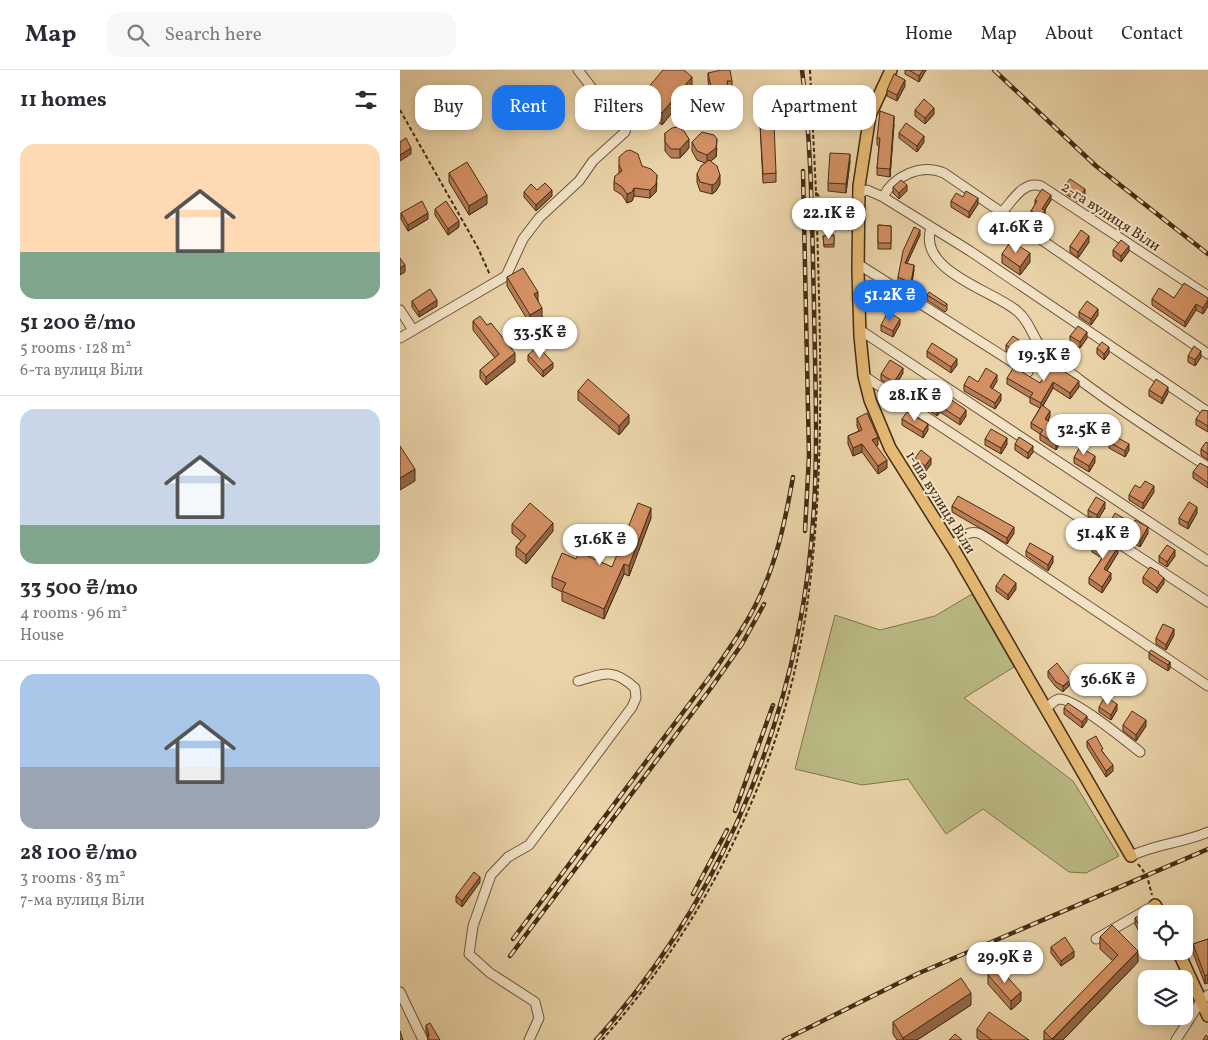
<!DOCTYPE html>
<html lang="en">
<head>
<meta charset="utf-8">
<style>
  :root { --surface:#fff; --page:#f7f7f7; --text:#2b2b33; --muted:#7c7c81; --line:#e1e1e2; --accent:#1a73e8 }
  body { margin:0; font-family:Vollkorn,serif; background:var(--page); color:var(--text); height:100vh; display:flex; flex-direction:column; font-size:19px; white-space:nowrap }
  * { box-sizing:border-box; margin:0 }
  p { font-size:16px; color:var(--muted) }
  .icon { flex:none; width:28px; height:28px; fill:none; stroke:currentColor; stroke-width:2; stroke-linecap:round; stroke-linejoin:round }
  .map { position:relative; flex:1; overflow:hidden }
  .panel { display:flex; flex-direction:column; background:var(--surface); width:400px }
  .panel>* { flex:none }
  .top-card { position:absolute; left:15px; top:15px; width:475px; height:45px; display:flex; gap:10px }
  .controls { position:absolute; left:738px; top:835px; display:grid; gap:10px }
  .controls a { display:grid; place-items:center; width:55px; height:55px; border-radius:10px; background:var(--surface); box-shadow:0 2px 8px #0003; font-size:25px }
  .price { position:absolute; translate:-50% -42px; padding:0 11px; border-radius:18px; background:#fff; color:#222; font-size:16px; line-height:32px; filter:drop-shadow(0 1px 2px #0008) }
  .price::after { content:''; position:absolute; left:50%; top:30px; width:15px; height:11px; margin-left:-8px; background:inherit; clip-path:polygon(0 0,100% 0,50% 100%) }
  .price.selected { background:var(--accent); color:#fff }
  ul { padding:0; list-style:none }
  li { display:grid; align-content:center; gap:10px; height:265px; padding:0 20px }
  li+li { border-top:1px solid var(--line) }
  li span { display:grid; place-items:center; height:155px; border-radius:15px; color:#555 }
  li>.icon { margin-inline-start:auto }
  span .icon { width:90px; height:90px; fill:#fffc; stroke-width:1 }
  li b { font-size:21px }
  h2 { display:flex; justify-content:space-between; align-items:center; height:60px; padding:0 20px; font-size:21px }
  .chip { padding:0 18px; border-radius:15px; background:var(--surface); box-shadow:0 2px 8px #0003; font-size:18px; line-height:45px }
  .chip.selected { background:var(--accent); color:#fff }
  header { display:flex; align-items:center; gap:30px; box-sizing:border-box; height:70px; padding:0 25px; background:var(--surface); border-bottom:1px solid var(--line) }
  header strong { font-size:24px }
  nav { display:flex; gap:28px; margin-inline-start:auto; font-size:18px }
  .search { width:350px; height:45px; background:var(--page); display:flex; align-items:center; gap:12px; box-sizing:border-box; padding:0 18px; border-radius:15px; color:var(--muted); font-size:19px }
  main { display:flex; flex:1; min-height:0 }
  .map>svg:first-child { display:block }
</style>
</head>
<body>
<header>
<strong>Map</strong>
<div class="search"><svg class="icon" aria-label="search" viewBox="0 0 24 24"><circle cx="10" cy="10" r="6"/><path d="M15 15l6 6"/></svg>Search here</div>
<nav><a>Home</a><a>Map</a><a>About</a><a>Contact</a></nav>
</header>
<main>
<section class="panel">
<h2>11 homes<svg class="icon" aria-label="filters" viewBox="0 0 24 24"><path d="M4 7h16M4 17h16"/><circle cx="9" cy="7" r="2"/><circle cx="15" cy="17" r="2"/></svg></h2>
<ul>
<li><span style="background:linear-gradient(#ffd9b3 70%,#7fa58c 0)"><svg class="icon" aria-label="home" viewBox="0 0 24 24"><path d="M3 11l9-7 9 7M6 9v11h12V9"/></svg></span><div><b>51 200 ₴/mo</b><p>5 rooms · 128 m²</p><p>6-та вулиця Віли</p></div></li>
<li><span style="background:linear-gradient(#c9d6e8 75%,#7fa58c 0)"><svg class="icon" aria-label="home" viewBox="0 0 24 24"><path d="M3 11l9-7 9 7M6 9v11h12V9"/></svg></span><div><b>33 500 ₴/mo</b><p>4 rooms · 96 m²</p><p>House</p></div></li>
<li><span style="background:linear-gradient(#a9c7e8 60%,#9aa5b1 0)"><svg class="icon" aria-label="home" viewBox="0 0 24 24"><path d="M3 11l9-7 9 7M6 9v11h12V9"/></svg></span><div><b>28 100 ₴/mo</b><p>3 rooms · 83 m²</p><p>7-ма вулиця Віли</p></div></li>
</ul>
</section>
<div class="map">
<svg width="808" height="970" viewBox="0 0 808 970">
  <rect width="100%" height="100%" fill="#ead3a8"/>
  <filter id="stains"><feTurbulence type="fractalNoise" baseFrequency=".004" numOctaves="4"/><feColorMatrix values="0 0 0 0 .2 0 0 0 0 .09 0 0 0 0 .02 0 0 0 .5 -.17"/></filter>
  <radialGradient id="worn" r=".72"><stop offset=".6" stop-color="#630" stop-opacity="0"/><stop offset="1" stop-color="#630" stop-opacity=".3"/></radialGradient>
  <path fill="#bbbb85" stroke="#80744c" d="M572 524 614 597 564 628 673 711 719 786 686 803 669 802 583 739 546 764 508 709 462 715 395 699 435 545 480 560 535 546Z"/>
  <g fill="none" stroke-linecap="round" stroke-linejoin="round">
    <g stroke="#6f5638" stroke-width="11">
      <path id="minor" d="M459 123 467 120 483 127 570 181 808 342
        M483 127C494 106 521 93 544 103L808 284
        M603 141C613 130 624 110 641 116L808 226
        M531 158C517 201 594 221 617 241 631 252 634 273 647 285 656 294 669 301 680 310 721 341 765 369 808 397
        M458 194 628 302
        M0 240 13 260
        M460 260 808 491
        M0 268 106 206 123 169 139 148 179 111 193 91 225 62 226 56 220 47 198 26 178 0
        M464 306 808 532
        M552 476C561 468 568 459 581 464L808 616
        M647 638C651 634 654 630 659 629 674 628 726 671 740 682
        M731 786C755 774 783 773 808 762
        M696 869 755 835
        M0 922 23 970
        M129 970 139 948 135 932 90 903 69 884 73 856 91 805 108 787 129 775 232 637 236 628 235 618C213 598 205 603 178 611
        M776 970 801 931 808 925"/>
    </g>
    <g stroke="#462c12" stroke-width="14">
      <path id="major" d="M491 0 470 45 459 116 458 201 460 266 464 306 470 330 490 378 556 483 731 786
        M755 835 760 844
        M778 881 808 946"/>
    </g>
    <path stroke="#462c12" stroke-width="2" stroke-dasharray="4 2.5" stroke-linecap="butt" d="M410 0 416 122 428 141 449 160
      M0 40 78 178 90 205
      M738 794 747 806 752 825
      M202 970C310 848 386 691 408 529 426 395 420 257 416 122"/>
    <use href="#minor" stroke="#f1e2c6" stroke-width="9"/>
    <use href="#major" stroke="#e5ba74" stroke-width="11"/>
    <g stroke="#462c12" stroke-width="4.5">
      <path id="rail" d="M594 0 696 96 808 184
        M403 101 409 386 405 461
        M335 741 373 635
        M293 824 327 760
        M113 869 311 605C327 582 343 560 355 536 376 496 385 452 393 407
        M110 886 311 618 342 574 364 534
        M196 970C327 823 403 633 414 437 418 370 415 303 414 236 412 157 412 78 402 0
        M384 970 517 904 808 779"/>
    </g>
    <use href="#rail" stroke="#f1e2c6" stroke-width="2.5" stroke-dasharray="8" stroke-linecap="butt"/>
  </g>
  <path fill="#b57c55" stroke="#462c12" d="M505 0H526L519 12 505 4Z
    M308 3 332 11V19L329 20V31L313 34 308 11Z
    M505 16 497 31 487 26V20Z
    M292 18 262 55 241 38V26Z
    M515 40 534 44 525 54 515 46Z
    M360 54 376 103V112L363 113Z
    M494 54 490 107 477 105V98L479 76 477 75V68Z
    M265 63 289 78 280 88H271L265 81Z
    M499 63 524 72 517 82 499 68Z
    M292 72 317 78 316 87 310 91 320 114 316 121 312 124 300 121 297 112V104L305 93 297 90 292 81Z
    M450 92 446 123 428 121V113Z
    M219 95 242 96 257 113 256 122 250 128 234 126 232 131 227 133 222 125 214 120V112L219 104Z
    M49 103 87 134 69 145 49 112Z
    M493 117 507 121 499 129 493 123Z
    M664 117 685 125 679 133 664 123Z
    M137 120 152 126 136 141 124 127V122Z
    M635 130H651L645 140V145L641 151 631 146V141L635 135Z
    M551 131 578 134 569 148 551 137Z
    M35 139 59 157 48 165 35 145Z
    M1 143 28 149 8 161 1 149Z
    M478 155 491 156V179H478Z
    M434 165V177H424L423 166Z
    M520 165 507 193 514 200 511 218 498 212V207Z
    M689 172 678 188 670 182V176Z
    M713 180 729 181 721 192 713 186Z
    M602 184 630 192 620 205 602 193Z
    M107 207 138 230 142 247 130 254 107 216Z
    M527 225 547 234V240L545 242 527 230Z
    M774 228H808V236L803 244 796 240 785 257 752 235V229Z
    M12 231 37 236 19 247 12 237Z
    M679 242 698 245 691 255 679 247Z
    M73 251 115 292 86 315 80 308V300L95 288 73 260Z
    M500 254 493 267 481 261V255Z
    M670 266 687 268 680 278 670 272Z
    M606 275 625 280 618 288 606 281Z
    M697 278 709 283 704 290 697 284Z
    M527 281 557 295 551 303 527 287Z
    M128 285 153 298 143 307 128 291Z
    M788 286 801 287 795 296 788 292Z
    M654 295 679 317 670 329 653 318 643 336 650 346 648 350 664 366 656 380 640 370V364L631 358V353L640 338 630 333V328L607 314V308L640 313Z
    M503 303 494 318 481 310V304Z
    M597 311 592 319 601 330 595 339 564 321V315L578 312Z
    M749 320 768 323 762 334 749 326Z
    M178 321 229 353 219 365 178 330Z
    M540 322 566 346 560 355 540 342 537 346 531 342V337Z
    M808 341V362L796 355V349Z
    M457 348 478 375 476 376 487 398 478 404 462 382 453 386 448 374V366L459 361 457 356Z
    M502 349 528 360 523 368 502 355Z
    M585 369 607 374 601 384 585 375Z
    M709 372 729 380 725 387 709 378Z
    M808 373V390L801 385V379Z
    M615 374 633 382 628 389 615 380Z
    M674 387 695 392 689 402 674 393Z
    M515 388 531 394 525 402 515 394Z
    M807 397H808V418L793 408V402Z
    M740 418 754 422 743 439 729 430V425Z
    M552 436 614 463 607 474 552 442Z
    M705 438 697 451 688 446V440Z
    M797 443 788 459 779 454V448Z
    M251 448 229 506 224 504 204 549 162 531V522L152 517V507L176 489 212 497Z
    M112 454 153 461 126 494 116 486V477L121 471 112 463Z
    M709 454H733L748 463 740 477 709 459Z
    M692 476 718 483 707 501 711 509 702 523 689 514V508L702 488 692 482Z
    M626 481 653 492 648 501 626 486Z
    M759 486H775L767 497 759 492Z
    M759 504 764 513 757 523 743 513V507Z
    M596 516 616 519 608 530 596 521Z
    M774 565 766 580 756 574V568Z
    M749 583 770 592V598L768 601 749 589Z
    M648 601 670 615 663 622 656 617 648 607Z
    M699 637 717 640 711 650 699 642Z
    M664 638 687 651 682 658 664 644Z
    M723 655 746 656 736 671 723 661Z
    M687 671 703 682 713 701 706 707 687 677Z
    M80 812 62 837 56 832V826Z
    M746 844V871L745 872 735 854V848Z
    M700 867 738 892 663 970H644V961L713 891 700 879Z
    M808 869 805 914 793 883V874Z
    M651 877 674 887 661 896 651 883Z
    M588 905 621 931 611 940 588 914Z
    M571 935 517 970H497L493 964V952Z
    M26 955 40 970H28V967L26 961Z
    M577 959 629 970H580L577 968Z"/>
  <path fill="#946545" stroke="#462c12" d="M523 0H526L519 12V6Z
    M292 7V18L262 55V43Z
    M505 10V16L497 31V25Z
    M534 38V44L525 54V48Z
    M494 46V54L490 107V99Z
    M524 66V72L517 82V76Z
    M289 69V78L280 88V79Z
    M317 69 316 87 307 94V85Z
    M11 78V84L0 91V85Z
    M450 84V92L446 123V114Z
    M257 105 256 122 250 128V120Z
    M320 105V114L316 121 312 124V115Z
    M507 115V121L499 129V123Z
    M234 118V126L232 131 227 133V124Z
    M685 119V125L679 133V128Z
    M152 120V126L136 141V135Z
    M87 125V134L69 145V136Z
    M651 125V130L642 144V139Z
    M578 128V134L569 148V142Z
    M645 140V145L641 151V146Z
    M28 143V149L8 161V155Z
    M59 151V157L48 165V159Z
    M520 160V165L505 198V193Z
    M689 166V172L678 188V182Z
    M729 176V181L721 192V186Z
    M630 183V192L620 205V197Z
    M5 195V202L0 205V198Z
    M514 195V200L511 218V213Z
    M138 222V231L134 224Z
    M37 230V236L19 247V242Z
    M808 230V236L803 244V238Z
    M796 234V240L785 257V252Z
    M142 238V247L130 254V245Z
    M698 239V245L691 255V249Z
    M500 249V254L493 267V261Z
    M687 262V268L680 278V272Z
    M625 274V280L618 288V283Z
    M709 277V283L704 290V284Z
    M801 281V287L795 296V290Z
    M115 283V292L86 315V307Z
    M557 289V295L551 303V297Z
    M153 293V298L143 307V301Z
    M503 298V303L494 318V312Z
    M597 305V311L590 323V317Z
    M679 311V317L670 329V323Z
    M653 312V318L641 339V333Z
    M768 317V323L762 334V328Z
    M601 324V330L595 339V333Z
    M540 336V342L537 346V340Z
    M566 340V346L560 355V349Z
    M650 341V346L645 355V349Z
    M229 345V353L219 365V356Z
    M528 354V360L523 368V362Z
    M664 360V366L656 380V374Z
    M478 367V375L472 378V370Z
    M607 368V374L601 384V378Z
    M462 374V382L453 386V378Z
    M729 374V380L725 387V381Z
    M633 376V382L628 389V383Z
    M695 386V392L689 402V396Z
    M531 388V394L525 402V396Z
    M487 390V398L478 404V396Z
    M15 399V411L0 420V408Z
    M754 416V422L743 439V433Z
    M705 432V438L697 451V445Z
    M797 437V443L788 459V453Z
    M251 438V448L229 506V496Z
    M153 453V461L126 494V485Z
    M614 457V463L607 474V468Z
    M748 457V463L740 477V471Z
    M718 477V483L704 505V499Z
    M775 480V486L767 497V492Z
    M653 486V492L648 501V495Z
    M224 494V504L204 549V539Z
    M711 503V509L702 523V517Z
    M764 508V513L757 523V518Z
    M616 513V519L608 530V525Z
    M774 559V565L766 580V575Z
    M770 592V598L768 601V595Z
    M670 610V615L663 622V616Z
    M717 634V640L711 650V645Z
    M687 646V651L682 658V652Z
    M746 650V656L736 671V665Z
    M713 695V701L706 707V701Z
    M80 807V812L62 837V831Z
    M746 865V871L745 872V866Z
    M674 881V887L661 896V891Z
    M738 881V892L663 970H652Z
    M808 904V913L805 914V906Z
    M621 922V931L611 940V931Z
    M571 923V935L517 970H503V968Z"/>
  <path fill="#d39063" stroke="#462c12" d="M263 0H284L292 7 262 43 241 26Z
    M321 0H330L332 11H327L329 22 313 26 308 3Z
    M509 0H523L519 6Z
    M494 4 505 10 497 25 487 20Z
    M524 29 534 38 525 48 515 40Z
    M480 41 494 46 490 99 477 98 480 68H477Z
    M374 53 376 103 363 104 360 54Z
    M506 53 524 66 517 76 499 63Z
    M277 57 284 61 289 69 280 79H271L265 72V63L272 58Z
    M302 62 314 65 317 69 316 78 307 85 297 81 292 72Z
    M6 68 11 78 0 85V72Z
    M230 80 238 84 242 96 251 99 257 105 256 114 250 120 234 118 232 122 227 124 222 117 214 112 215 106 222 101 219 95V87L226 81Z
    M430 83 450 84 446 114 428 113Z
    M309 90 317 96 320 105 316 113 312 115 300 112 297 104 301 96Z
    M67 92 87 125 69 136 49 103Z
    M670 109 685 119 679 128 664 117Z
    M501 110 507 115 499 123 493 117Z
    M145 113 152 120 136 135 124 122 131 114 137 120Z
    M642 119 651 125 642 139 645 140 641 146 631 141 637 131 635 130Z
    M566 121 578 128 569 142 551 131 556 123 563 127Z
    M22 131 28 143 8 155 1 143Z
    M46 131 59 151 48 159 35 139Z
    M478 155 491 156V173H478Z
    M514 157 520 160 505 193 514 195 511 213 498 207 503 181Z
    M681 160 689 166 678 182 670 176Z
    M434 165V174L424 175 423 166Z
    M721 170 729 176 721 186 713 180Z
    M611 171 630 183 620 197 602 184Z
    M0 188 5 195 0 198Z
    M123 198 138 222 134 224 142 238 130 245 107 207Z
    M784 213 808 228V230L803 238 796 234 785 252 752 229 759 218 774 228Z
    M30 219 37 230 19 242 12 231Z
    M529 222 547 234 545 236 527 225Z
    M687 231 698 239 691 249 679 242Z
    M488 242 500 249 493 261 481 255Z
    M80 246 87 255 91 253 115 283 86 307 80 300 99 284 73 251Z
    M678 256 687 262 680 272 670 266Z
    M613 266 625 274 618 283 606 275Z
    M702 272 709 277 704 284 697 278Z
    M532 273 557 289 551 297 527 281Z
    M138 276 153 293 143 301 128 285Z
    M794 276 801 281 795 290 788 286Z
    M490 290 503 298 494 312 481 304Z
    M654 295 679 311 670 323 653 312 641 333 630 327 633 323 607 308 614 297 640 313Z
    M586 298 597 305 590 317 601 324 595 333 564 315 569 306 578 312Z
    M188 309 229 345 219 356 178 321Z
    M756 309 768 317 762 328 749 320Z
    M540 322 566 340 560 349 540 336 537 340 531 337Z
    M642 335 650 341 645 349 664 360 656 374 640 364 643 360 631 353Z
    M802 340 808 341V356L796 349Z
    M507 342 528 354 523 362 502 349Z
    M467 343 478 367 472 370 487 390 478 396 462 374 453 378 448 366 462 360 457 348Z
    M591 359 607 368 601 378 585 369Z
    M713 365 729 374 725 381 709 372Z
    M619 367 633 376 628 383 615 374Z
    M806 372 808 373V384L801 379Z
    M0 376 15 399 0 408Z
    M680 377 695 386 689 396 674 387Z
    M521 380 531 388 525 396 515 388Z
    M800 393 807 397H808V413L793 402Z
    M745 411 754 416 743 433 729 425 735 415 740 418Z
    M558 426 614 457 607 468 552 436Z
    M696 427 705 432 697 445 688 440Z
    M789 432 797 437 788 453 779 448Z
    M130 433 153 453 126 485 116 477 126 466 112 454Z
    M238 433 251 438 229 496 224 494 204 539 162 521 166 513 152 507 162 483 176 489 179 482 212 497Z
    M715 443 733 454 735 450 748 457 740 471 709 454Z
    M699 465 718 477 704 499 711 503 702 517 689 508 705 484 692 476Z
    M630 473 653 486 648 495 626 481Z
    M767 475 775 480 767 492 759 486Z
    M750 497 759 502 758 503 764 508 757 518 743 507Z
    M604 504 616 513 608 525 596 516Z
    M763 554 774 559 766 575 756 568Z
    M751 580 770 592 768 595 749 583Z
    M657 593 670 610 663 616 656 612 648 601Z
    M705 626 717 634 711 645 699 637Z
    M668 633 687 646 682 652 664 638Z
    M732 641 746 650 736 665 723 655Z
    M696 666 703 679 701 680 713 695 706 701 687 671Z
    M74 802 80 807 62 831 56 826Z
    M745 842 746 844V865L745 866 735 848Z
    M712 855 738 881 652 969 644 961 718 885 700 867Z
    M665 867 674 881 661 891 651 877Z
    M808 869V904L805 906 793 874Z
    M598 897 621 922 611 931 588 905Z
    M561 908 571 923 503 968 493 952Z
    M589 942 629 970H592L577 959Z
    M30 953 40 970H29L28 968 29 964 26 955Z
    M0 961 3 970H0Z
    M555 964 562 970H549Z
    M806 965 808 967V970H803Z"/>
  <g text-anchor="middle" stroke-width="4" stroke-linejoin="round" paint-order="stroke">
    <g font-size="15" fill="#462c12" stroke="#f1e2c6">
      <text transform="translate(711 146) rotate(33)" y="5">2-га вулиця Віли</text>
      <text transform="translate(541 432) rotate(58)" y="5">1-ша вулиця Віли</text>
    </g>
  </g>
  <rect width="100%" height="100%" filter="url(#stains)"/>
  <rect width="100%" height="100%" fill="url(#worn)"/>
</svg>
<div class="controls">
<a><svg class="icon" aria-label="locate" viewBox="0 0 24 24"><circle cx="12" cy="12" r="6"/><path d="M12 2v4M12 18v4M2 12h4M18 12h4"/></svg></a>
<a><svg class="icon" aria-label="layers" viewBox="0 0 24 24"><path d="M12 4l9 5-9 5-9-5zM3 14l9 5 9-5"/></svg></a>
</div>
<b class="price" style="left:429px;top:170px">22.1K ₴</b>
<b class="price" style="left:616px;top:184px">41.6K ₴</b>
<b class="price selected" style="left:490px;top:252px">51.2K ₴</b>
<b class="price" style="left:140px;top:289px">33.5K ₴</b>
<b class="price" style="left:644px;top:312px">19.3K ₴</b>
<b class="price" style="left:515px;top:352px">28.1K ₴</b>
<b class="price" style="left:684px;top:386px">32.5K ₴</b>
<b class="price" style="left:703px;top:490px">51.4K ₴</b>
<b class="price" style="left:200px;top:496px">31.6K ₴</b>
<b class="price" style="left:708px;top:636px">36.6K ₴</b>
<b class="price" style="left:605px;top:914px">29.9K ₴</b>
<div class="top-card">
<a class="chip">Buy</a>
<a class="chip selected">Rent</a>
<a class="chip">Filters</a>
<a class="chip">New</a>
<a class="chip">Apartment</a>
</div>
</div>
</main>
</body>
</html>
